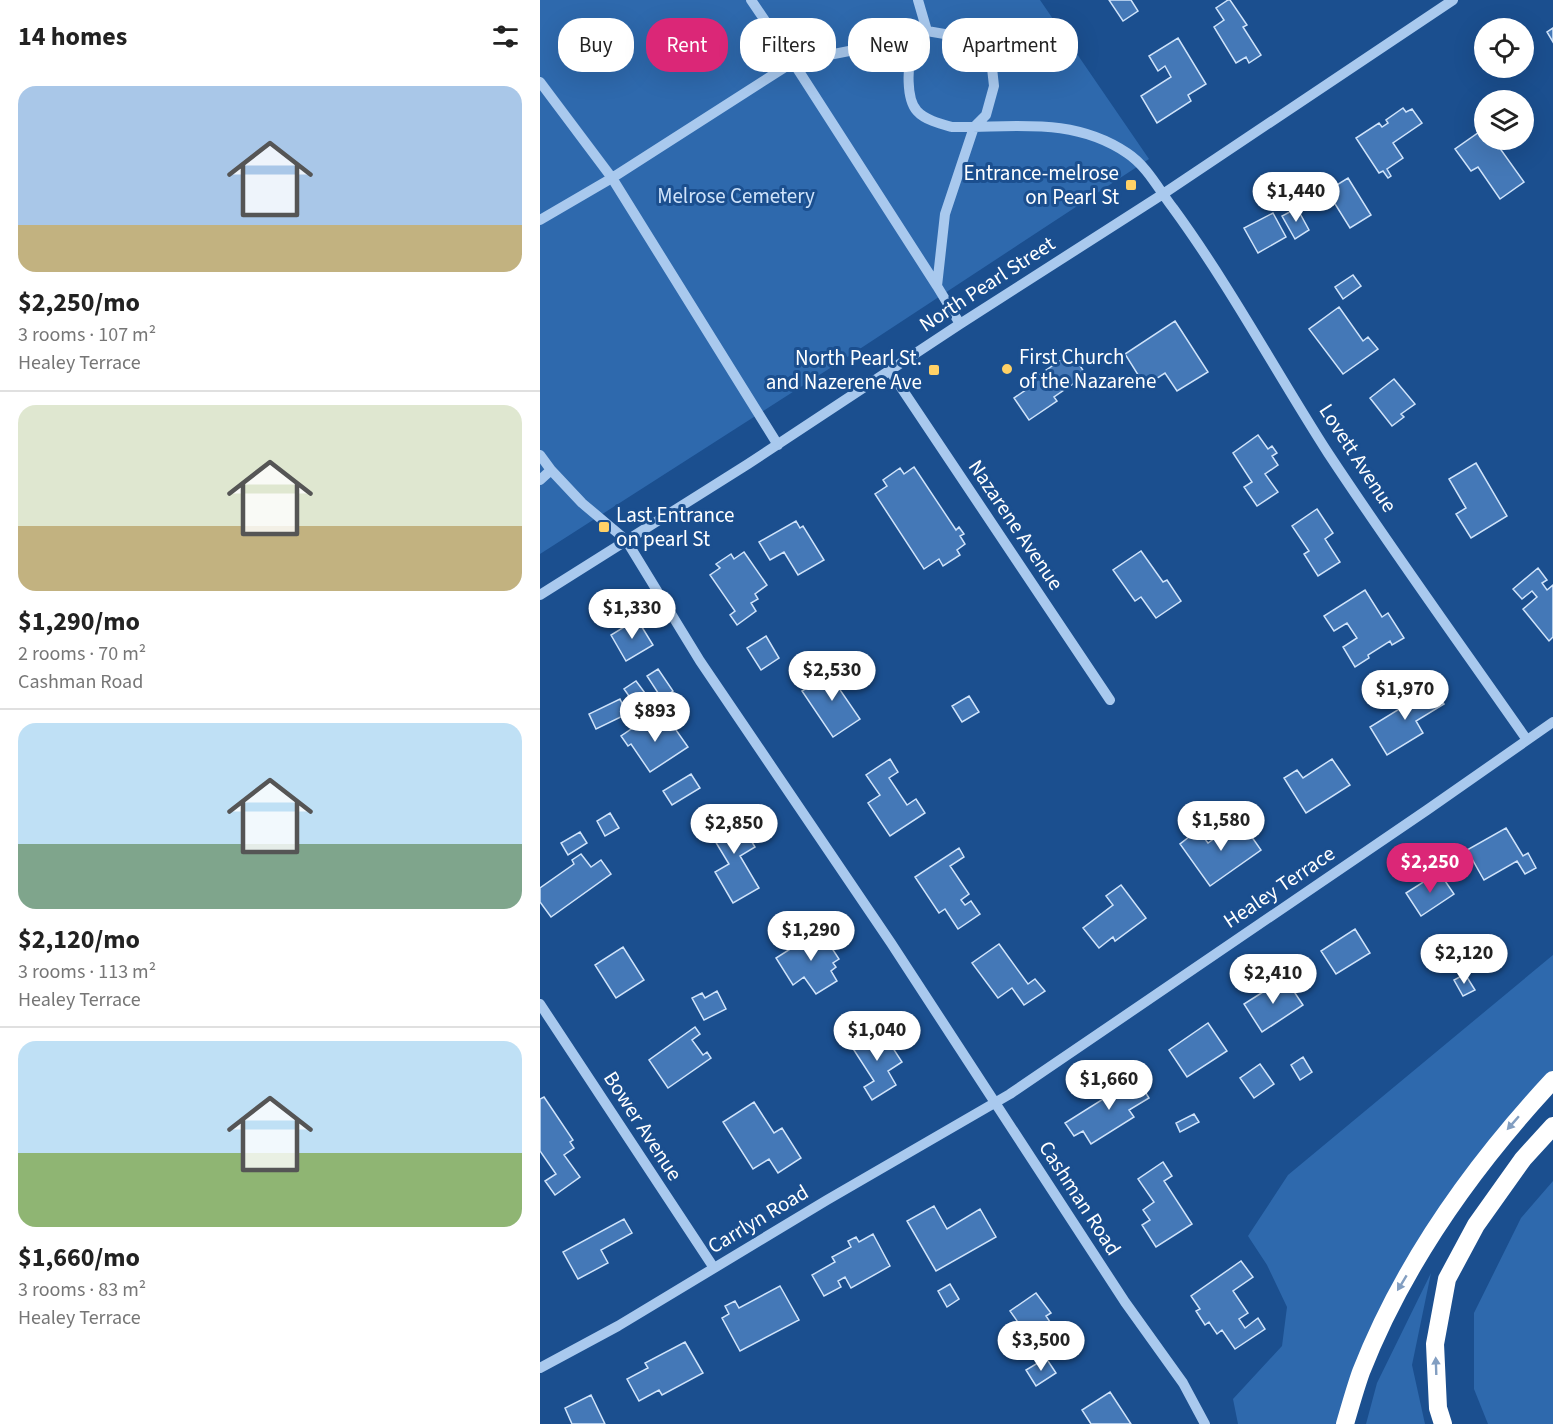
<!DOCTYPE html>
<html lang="en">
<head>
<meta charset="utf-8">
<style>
  :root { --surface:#fff; --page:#f6f6f6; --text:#222; --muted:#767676; --line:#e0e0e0; --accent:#db2777 }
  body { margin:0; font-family:"Source Sans 3",sans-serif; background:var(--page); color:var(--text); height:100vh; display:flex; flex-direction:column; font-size:22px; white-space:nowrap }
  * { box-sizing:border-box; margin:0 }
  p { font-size:20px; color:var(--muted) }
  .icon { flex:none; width:33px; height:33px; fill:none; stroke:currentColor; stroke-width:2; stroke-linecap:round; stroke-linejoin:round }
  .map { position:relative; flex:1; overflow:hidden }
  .details { display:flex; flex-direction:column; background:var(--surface); width:540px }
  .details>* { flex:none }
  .banner { position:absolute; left:18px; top:18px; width:570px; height:54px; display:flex; gap:12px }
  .fabs { position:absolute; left:934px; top:18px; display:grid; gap:12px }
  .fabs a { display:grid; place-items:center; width:60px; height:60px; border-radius:50%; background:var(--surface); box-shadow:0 6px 24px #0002; font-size:30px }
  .price { position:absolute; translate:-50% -51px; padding:0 14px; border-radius:21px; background:#fff; color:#222; font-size:20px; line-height:39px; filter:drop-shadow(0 2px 3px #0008) }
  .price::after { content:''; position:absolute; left:50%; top:36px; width:18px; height:14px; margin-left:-9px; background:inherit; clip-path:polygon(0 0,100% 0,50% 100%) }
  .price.selected { background:var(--accent); color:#fff }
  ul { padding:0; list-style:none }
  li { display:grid; align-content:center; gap:12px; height:318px; padding:0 18px }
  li+li { border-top:2px solid var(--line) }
  li span { display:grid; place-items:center; height:186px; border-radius:18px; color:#555 }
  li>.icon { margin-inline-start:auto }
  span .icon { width:108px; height:108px; fill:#fffc; stroke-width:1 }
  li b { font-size:26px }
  h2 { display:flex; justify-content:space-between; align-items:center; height:72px; padding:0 18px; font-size:26px }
  .tag { padding:0 21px; border-radius:24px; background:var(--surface); box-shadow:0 6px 24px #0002; font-size:21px; line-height:54px }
  .tag.selected { background:var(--accent); color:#fff }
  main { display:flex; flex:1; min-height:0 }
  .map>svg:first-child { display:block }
</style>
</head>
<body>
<main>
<section class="details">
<h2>14 homes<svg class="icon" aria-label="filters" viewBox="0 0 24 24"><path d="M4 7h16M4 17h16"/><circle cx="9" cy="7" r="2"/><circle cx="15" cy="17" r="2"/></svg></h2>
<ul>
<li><span style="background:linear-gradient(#a9c7e8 75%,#c2b280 0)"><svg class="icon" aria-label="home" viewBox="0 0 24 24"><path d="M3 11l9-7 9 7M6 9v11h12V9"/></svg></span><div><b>$2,250/mo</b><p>3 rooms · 107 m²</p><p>Healey Terrace</p></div></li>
<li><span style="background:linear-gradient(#dfe7d0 65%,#c2b280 0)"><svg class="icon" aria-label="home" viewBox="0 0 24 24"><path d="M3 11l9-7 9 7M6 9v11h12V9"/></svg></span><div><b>$1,290/mo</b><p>2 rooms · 70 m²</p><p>Cashman Road</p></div></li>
<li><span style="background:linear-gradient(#bfe0f5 65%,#7fa58c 0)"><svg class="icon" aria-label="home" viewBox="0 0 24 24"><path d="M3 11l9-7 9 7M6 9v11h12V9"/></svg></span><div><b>$2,120/mo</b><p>3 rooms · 113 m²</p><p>Healey Terrace</p></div></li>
<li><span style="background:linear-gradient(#bfe0f5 60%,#8fb573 0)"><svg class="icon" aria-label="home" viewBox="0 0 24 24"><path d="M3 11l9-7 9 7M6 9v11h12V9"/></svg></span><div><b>$1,660/mo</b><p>3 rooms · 83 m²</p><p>Healey Terrace</p></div></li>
</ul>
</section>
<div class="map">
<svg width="1013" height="1424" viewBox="0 0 1013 1424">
  <rect width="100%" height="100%" fill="#1b4f8f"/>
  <path fill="#2e69ad" d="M0 0H500L609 159 312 354 0 554Z
    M1013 955V1080L897 1225 805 1424H698L693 1399 742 1346 747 1307 727 1265 708 1236 748 1175Z
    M1013 1181V1424H948L934 1389V1313L981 1218Z
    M891 1273 872 1365 885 1424H826L837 1383Z"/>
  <path fill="#4478b7" stroke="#cfe3fa" stroke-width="1.5" d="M569 0H591L598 11 583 21Z
    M688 0H690L707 25 703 27 721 55 709 63 706 57 696 63 674 27 684 20 676 8Z
    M1013 28V42L1007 32Z
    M638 38 666 84 648 95 651 101 617 123 601 96 631 77 625 66 618 71 609 56Z
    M863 108 866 112 872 109 882 123 853 143 863 158 847 169 851 176 848 178 843 171 839 173 816 138 839 123 842 127 848 123 846 120Z
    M945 128V140H954L984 182 960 199 938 167 931 171 915 149Z
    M808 178 831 215 810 228 787 191Z
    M757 208 769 230 755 239 742 216Z
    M733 213 746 237 718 253 704 228Z
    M813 275 821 286 803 299 795 287Z
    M799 307 823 341 828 337 838 349 803 374 769 329Z
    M635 321 668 372 637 391 625 373 605 386 585 354Z
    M524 358 529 366 537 361 546 375 514 397 517 401 489 420 474 398 496 383 493 379Z
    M854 379 875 404 861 414 864 417 852 426 830 398Z
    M718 435 728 449 732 446 737 453 732 456 738 465 725 474 738 492 717 506 704 487 712 482 693 453Z
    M936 463 967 516 931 538 916 514 926 508 909 479Z
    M374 467 416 530 419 527 424 534 420 536 425 544 417 550 420 555 403 566 399 559 384 569 335 494 347 486 343 480 360 468 364 474Z
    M777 509 793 533 785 539 800 562 778 576 764 554 769 551 752 526Z
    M256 521 260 528 263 526 284 560 258 575 244 552 230 560 219 542Z
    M601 551 623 582 627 580 641 601 616 618 601 597 595 601 573 570Z
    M204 552 227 585 215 594 218 599 211 603 216 611 197 625 190 615 195 611 170 575 180 568 176 564 191 554 194 559Z
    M998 568 1007 580 1002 583 1007 590 1013 585V637L1009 641 983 609 997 597 992 591 982 599 973 589Z
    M825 590 842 617 848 613 864 638 852 645 850 641 828 655 829 658 815 667 803 647 817 638 807 623 794 631 784 616Z
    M97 619 113 645 86 661 71 635Z
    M226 636 239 658 221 670 207 648Z
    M299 667 308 680 298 687 320 719 293 737 262 691Z
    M118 669 133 691 122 699 107 676Z
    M96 681 111 701 99 710 84 689Z
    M886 685 895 699 899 697 904 704 876 721 883 733 847 755 830 727 874 700 871 694Z
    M429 696 439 712 422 722 412 706Z
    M80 699 87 714 56 729 49 714Z
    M106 719 114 731 129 720 148 747 110 772 91 744 88 746 81 736Z
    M350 759 358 772 349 778 367 805 376 799 385 813 350 836 328 803 340 795 326 775Z
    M792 759 810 785 766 813 744 778 757 770 763 778Z
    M151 774 160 788 132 805 123 791Z
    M194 810 202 824 205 822 210 830 206 832 215 847 200 856 219 888 193 903 175 872 189 864 166 826Z
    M70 813 79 828 65 836 57 821Z
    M700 820 721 850 670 886 640 844 658 830 668 843Z
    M966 828 983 856 988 853 996 868 985 874 977 861 944 880 927 850Z
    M40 832 47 843 28 855 21 843Z
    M419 848 424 857 410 866 429 894 421 900 425 905 431 901 440 914 418 929 405 909 399 913 375 877Z
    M41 854 51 867 61 860 71 874 11 917 0 902V888L34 864 32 860Z
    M899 872 914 894 881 916 866 893Z
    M581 885 606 918 575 941 573 937 559 948 543 928 573 905 566 896Z
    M815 929 830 953 796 974 781 951Z
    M280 930 299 959 293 963 296 967 291 971 297 981 276 994 264 977 253 985 236 958Z
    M459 944 488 984 495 979 505 991 484 1005 472 988 458 998 432 963Z
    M83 947 104 980 76 998 55 965Z
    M925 974 935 990 923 996 914 980Z
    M745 978 763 1005 722 1032 704 1004Z
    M177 991 186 1009 164 1020 152 998 162 993 165 998Z
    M668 1023 687 1051 647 1077 629 1050Z
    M155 1027 160 1034 152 1040 163 1055 167 1052 171 1058 128 1088 109 1060Z
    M334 1029 345 1045 349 1042 362 1062 348 1071 356 1085 332 1100 324 1087 334 1081 310 1044Z
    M763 1057 772 1072 760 1080 751 1065Z
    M720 1064 734 1084 714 1098 700 1078Z
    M594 1074 609 1098 589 1110 594 1117 551 1144 543 1131 534 1136 525 1123 576 1091 574 1087Z
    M4 1097 33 1140 30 1142 34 1148 24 1155 40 1177 15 1195 5 1181 16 1174 0 1151V1099Z
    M214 1102 234 1133 242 1128 261 1158 238 1173 229 1159 213 1169 183 1122Z
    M654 1114 659 1122 640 1132 636 1123Z
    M623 1162 632 1176 624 1181 652 1224 616 1247 602 1225 610 1220 603 1210 614 1202 598 1179Z
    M394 1206 407 1229 440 1209 456 1237 396 1271 367 1221Z
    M84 1219 92 1233 61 1250 68 1263 38 1279 23 1252Z
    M333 1234 350 1266 311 1288 305 1277 298 1281 301 1287 284 1296 272 1275 295 1262 292 1257 311 1247 308 1241 316 1237 319 1242Z
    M701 1261 713 1277 693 1291 708 1313 699 1319 705 1328 718 1318 725 1329 695 1349 682 1330 677 1334 669 1322 665 1325 656 1311 660 1309 651 1296Z
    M410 1284 419 1299 407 1307 398 1291Z
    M240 1286 259 1320 200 1351 182 1318 189 1314 185 1306 195 1301 199 1308Z
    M496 1293 511 1313 506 1316 518 1334 497 1349 470 1311Z
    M145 1342 163 1373 122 1395 119 1390 99 1401 87 1379 108 1368 105 1363Z
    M506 1358 516 1373 496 1386 486 1370Z
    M570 1392 591 1424H551L542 1410Z
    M51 1395 65 1424H32L25 1408Z"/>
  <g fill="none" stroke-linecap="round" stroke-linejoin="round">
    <path stroke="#a9c9ee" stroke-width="10" d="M378 0 387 31
      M387 31C381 37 376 43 373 51 367 65 366 99 377 111 385 120 401 124 412 127 474 128 532 116 587 153 607 166 619 190 633 208 690 286 736 372 788 453 852 550 920 644 987 740
      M387 31 416 36 428 41 441 50 452 68 454 86 446 115 434 127 405 214 397 286 253 62 350 43Z
      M0 82 72 178 238 445
      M0 220 72 178 253 62 211 0
      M397 286 420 324
      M350 371 570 700
      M0 455 11 470 0 480
      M11 470 42 503 86 540 160 661 351 943 585 1302 643 1383 665 1424
      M0 595 208 464 420 324 623 194 913 0
      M0 1004 174 1268
      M0 1368 78 1326 287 1200 470 1094 887 810 1013 722"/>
    <path stroke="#fff" stroke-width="18" d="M805 1424C810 1407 815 1389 821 1372 864 1262 933 1166 1013 1080
      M903 1424 898 1408 895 1344 907 1279 936 1225 983 1159 1013 1126"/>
  </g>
  <defs><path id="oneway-solid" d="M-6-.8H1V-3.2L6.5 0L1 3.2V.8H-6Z" transform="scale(1.5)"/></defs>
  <g fill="#829ec1">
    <use href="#oneway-solid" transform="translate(973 1123) rotate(131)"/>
    <use href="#oneway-solid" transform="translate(862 1283) rotate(121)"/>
    <use href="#oneway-solid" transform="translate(896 1366) rotate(-92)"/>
  </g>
  <g fill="#ffd166" stroke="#1b4f8f" stroke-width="2">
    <rect x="585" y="179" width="12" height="12" rx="3"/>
    <circle cx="467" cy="369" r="6"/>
    <rect x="388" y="364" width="12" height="12" rx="3"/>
    <rect x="58" y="521" width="12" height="12" rx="3"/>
  </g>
  <g text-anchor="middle" stroke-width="6" stroke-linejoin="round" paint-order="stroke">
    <g font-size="21" fill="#fff" stroke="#1b4f8f" text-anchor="end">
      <text x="579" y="180">Entrance-melrose<tspan x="579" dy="24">on Pearl St</tspan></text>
      <text x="479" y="364" text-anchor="start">First Church<tspan x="479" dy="24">of the Nazarene</tspan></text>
      <text x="382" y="365">North Pearl St.<tspan x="382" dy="24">and Nazerene Ave</tspan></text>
      <text x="76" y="522" text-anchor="start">Last Entrance<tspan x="76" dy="24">on pearl St</tspan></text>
    </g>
    <g font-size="21" fill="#cfe3fa" stroke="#1b4f8f">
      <text x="196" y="203">Melrose Cemetery</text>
    </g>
    <g font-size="21" fill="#fff" stroke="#1b4f8f">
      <text transform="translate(447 284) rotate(-33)" y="7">North Pearl Street</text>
      <text transform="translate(818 458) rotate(57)" y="7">Lovett Avenue</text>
      <text transform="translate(476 525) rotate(56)" y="7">Nazarene Avenue</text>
      <text transform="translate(739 887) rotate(-34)" y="7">Healey Terrace</text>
      <text transform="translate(103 1126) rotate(57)" y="7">Bower Avenue</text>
      <text transform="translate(540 1198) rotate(57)" y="7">Cashman Road</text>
      <text transform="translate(218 1219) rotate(-31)" y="7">Carrlyn Road</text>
    </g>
  </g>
</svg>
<div class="fabs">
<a><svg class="icon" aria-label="locate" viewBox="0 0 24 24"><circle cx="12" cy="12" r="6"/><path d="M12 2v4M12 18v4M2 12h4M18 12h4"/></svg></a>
<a><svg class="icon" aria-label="layers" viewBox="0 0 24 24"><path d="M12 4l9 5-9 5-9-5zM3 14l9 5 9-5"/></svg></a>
</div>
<b class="price" style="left:756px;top:223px">$1,440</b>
<b class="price" style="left:92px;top:640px">$1,330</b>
<b class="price" style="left:292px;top:702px">$2,530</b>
<b class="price" style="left:865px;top:721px">$1,970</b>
<b class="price" style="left:115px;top:743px">$893</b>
<b class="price" style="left:681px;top:852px">$1,580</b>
<b class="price" style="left:194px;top:855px">$2,850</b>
<b class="price selected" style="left:890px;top:894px">$2,250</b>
<b class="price" style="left:271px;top:962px">$1,290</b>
<b class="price" style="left:924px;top:985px">$2,120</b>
<b class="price" style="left:733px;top:1005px">$2,410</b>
<b class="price" style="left:337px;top:1062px">$1,040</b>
<b class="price" style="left:569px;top:1111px">$1,660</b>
<b class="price" style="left:501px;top:1372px">$3,500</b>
<div class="banner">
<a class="tag">Buy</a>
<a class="tag selected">Rent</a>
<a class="tag">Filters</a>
<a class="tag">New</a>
<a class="tag">Apartment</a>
</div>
</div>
</main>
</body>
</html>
